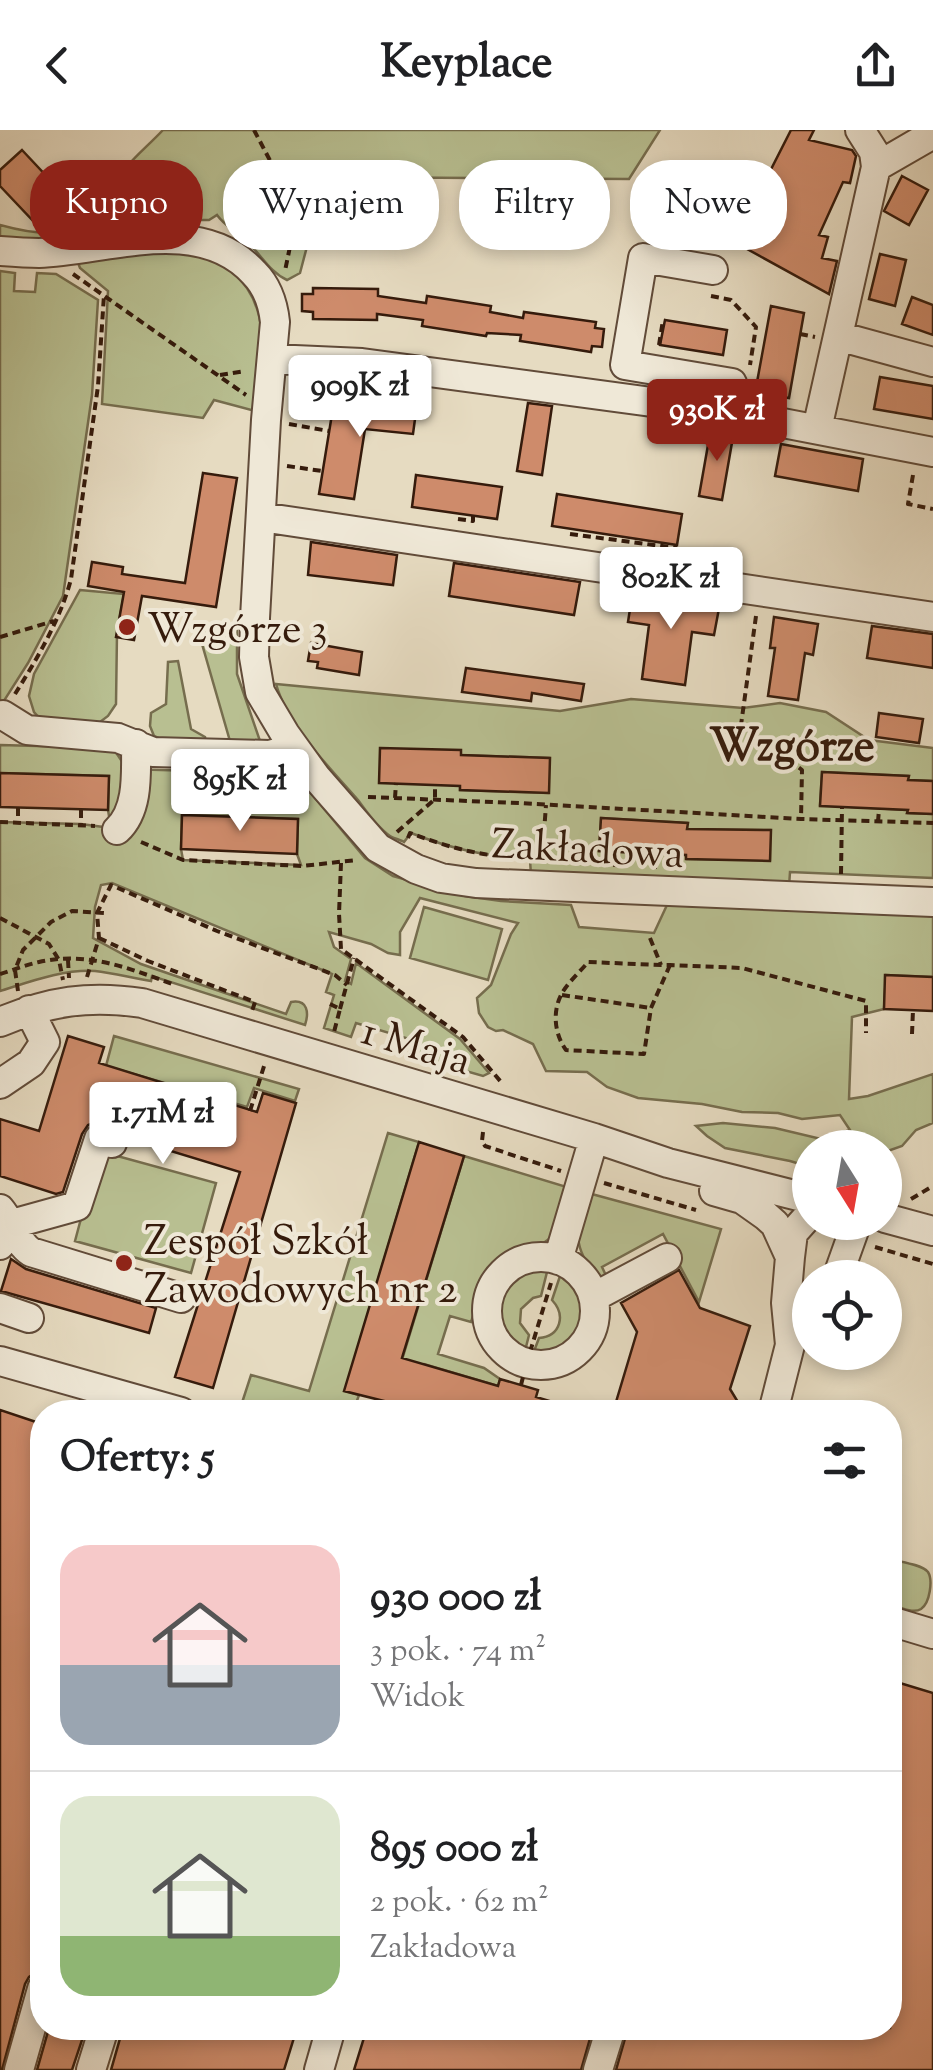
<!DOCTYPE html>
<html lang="pl">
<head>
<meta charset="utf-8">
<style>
  :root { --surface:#fff; --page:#f2f2f2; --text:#202124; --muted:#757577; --line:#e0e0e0; --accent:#8f2418 }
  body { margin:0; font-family:"Sorts Mill Goudy",serif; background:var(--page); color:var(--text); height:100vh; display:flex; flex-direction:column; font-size:38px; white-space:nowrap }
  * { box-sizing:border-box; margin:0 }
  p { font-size:32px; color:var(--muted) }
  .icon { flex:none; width:55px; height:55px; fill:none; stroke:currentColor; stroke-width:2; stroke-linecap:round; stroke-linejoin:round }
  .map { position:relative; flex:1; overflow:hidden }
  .panel { position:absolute; left:30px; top:1270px; width:872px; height:640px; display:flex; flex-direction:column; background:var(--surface); border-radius:40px; box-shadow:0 5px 15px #0003 }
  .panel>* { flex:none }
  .top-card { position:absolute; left:30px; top:30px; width:875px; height:90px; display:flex; gap:20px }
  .needle { width:65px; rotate:169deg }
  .controls { position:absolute; left:792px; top:1000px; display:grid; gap:20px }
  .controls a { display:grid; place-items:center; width:110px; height:110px; border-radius:50%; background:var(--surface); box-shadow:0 5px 15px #0003; font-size:50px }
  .price { position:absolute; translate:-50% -85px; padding:0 22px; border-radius:10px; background:#fff; color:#222; font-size:32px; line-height:65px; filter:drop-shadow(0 2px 5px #0008) }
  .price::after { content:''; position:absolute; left:50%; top:60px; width:30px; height:22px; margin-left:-15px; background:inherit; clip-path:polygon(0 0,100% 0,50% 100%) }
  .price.active { background:var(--accent); color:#fff }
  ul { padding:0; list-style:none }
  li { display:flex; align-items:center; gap:30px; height:250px; padding:0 30px }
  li+li { border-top:2px solid var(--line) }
  li span { display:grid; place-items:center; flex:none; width:280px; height:200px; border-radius:30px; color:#555 }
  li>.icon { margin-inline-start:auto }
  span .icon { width:120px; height:120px; fill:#fffc; stroke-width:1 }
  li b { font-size:42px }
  h2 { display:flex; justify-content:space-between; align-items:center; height:120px; padding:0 30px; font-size:42px }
  .chip { padding:0 35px; border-radius:40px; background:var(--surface); box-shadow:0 5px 15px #0003; font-size:35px; line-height:90px }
  .chip.active { background:var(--accent); color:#fff }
  header { display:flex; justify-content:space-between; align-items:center; height:130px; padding:0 30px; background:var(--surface); font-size:45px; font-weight:800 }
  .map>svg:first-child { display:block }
</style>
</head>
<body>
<header><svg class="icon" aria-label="back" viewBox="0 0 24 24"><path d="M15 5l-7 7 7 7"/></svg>Keyplace<svg class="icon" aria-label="share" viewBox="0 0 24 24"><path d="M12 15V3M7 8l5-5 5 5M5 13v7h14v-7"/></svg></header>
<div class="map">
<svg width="933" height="1940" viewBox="0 0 933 1940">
  <rect width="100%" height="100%" fill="#e6dbc1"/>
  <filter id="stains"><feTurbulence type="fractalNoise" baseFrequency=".002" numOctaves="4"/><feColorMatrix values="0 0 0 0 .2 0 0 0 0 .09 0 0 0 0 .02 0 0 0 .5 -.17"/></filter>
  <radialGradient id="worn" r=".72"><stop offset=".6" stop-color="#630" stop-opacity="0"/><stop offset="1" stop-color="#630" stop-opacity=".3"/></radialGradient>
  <path fill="#b8bf91" stroke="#766d4e" stroke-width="2.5" fill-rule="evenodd" d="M163 0H660L629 49 332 47 296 50 295 67 310 86V105L300 143 287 150C269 142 259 121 243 108 233 99 225 96 217 85L209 90H183L141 100 49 112 0 109V95C29 103 68 111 91 86 104 73 112 55 124 40 135 26 150 14 163 0Z
    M157 120C168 121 179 120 189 121 204 123 220 132 231 141 275 176 261 233 255 281L214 270 203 288 102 274 108 161 80 138 77 130Z
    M0 141 15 143 14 161 35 162 37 143 56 144 98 170 92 265 63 466 28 533 0 577Z
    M80 460 124 464 117 503 116 574 108 586 92 598 43 592 34 582 29 566 34 544Z
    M198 500 237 501V544L260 611 261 625H234Z
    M178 531 191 599 205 607 206 613H169L154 606 150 596 151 583 166 574 168 532Z
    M276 554 560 581 631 569 743 578 780 573 826 582 869 610 933 618V651L908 650V646L822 642 820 675 907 680 908 683 933 684V748L790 742 789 757 531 745 530 730C483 725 454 720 411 703L404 712C401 710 393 708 390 706 377 697 367 682 358 670 329 637 288 596 276 554ZM461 625 549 628 548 663 460 660ZM601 688 687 693V699L770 700V730L687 729 686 725 599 721Z
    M0 615 113 618 127 639 295 644 365 728 393 746 465 766 501 771 571 775 579 797 654 803 667 775 933 786V847L886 845 884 879 852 887 849 969 868 966 933 944V993L916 1000 902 1016 885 1022V1018H810V1037L790 1031 725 1018 707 1006 696 996 723 993 775 998 821 1009 850 1000 840 985 802 989 778 983 742 982 702 974 638 968 607 957 587 942 546 941 533 914 503 900 496 901 488 897 479 883 477 868 491 855 511 804 518 793 420 768 400 802V825L388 823 371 814 329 802 334 817 351 829 345 851 351 854 356 833 460 909 489 943 483 946 410 925 413 910 356 893 351 907 324 898 334 865 326 862 332 844 112 753 101 755 95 777 93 808 141 834 286 884 291 872C308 869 309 883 305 895L152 846 151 851C132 848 113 843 95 841 63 839 29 852 0 861V692L81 694 111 698 108 680 109 646 0 643ZM182 685 298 689 297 724 301 735 183 730 181 719Z
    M424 777 502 799 488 850 410 828Z
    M114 906 299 959 295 971 254 958 247 977 106 936Z
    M388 1003 419 1012 345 1261 359 1265 353 1282H239L251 1245 309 1261Z
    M99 1021 216 1053 191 1143 75 1111Z
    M464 1026 570 1058C565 1075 563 1097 549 1109 539 1118 524 1119 512 1126 486 1139 480 1166 471 1192L450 1186 438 1224 484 1238 500 1249 498 1256 424 1234 398 1243Z
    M588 1063 721 1099 699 1172 663 1104 602 1137 609 1152 600 1157C574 1110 573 1115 588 1063Z
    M535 1138H548L541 1166 533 1168 521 1179 520 1193 529 1205 525 1221C484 1200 493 1151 535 1138Z
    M561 1143C603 1172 585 1229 533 1224L539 1208C561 1206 566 1185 552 1170Z
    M890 1429C900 1432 921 1434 928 1442 933 1450 930 1473 921 1479 913 1484 899 1477 890 1474Z"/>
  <path fill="#ce8b6b" stroke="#351b0c" stroke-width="2.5" d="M791 0H814L809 10 852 20 856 26 850 53 843 52 819 105 828 107 822 128 837 131 829 164 707 97 712 82 660 58 670 38 720 61 726 43 762 57Z
    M22 20 66 67 36 94 0 56V40Z
    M902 46 928 60 909 95 884 81Z
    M880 124 906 130 895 176 869 169Z
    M313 158 378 159V166L426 173 427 166 491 176 490 182 523 188 524 182 596 192 595 198 604 199 602 217 592 216 591 222 560 217 520 211 521 205 487 203 486 206 422 196 423 190 377 184V190L313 189V182L302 181V164H313Z
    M912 167 933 175V205L902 194Z
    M771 176 804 183 789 268 755 263Z
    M665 190 727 200 723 225 660 215Z
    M880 247 933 256V289L874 279Z
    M389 254 413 257 408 288 415 289 413 304 365 299 354 369 319 364 333 278 385 285Z
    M528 273 552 276 542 345 517 341Z
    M711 298 734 301 722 370 699 366Z
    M781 314 863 329 858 361 775 346Z
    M203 343 237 348 216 477 142 466 134 510 116 507 124 462 88 456 92 432 123 437 122 444 185 453Z
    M416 345 502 357 497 389 412 377Z
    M557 364 682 384 677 415 552 396Z
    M311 412 397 425 393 455 308 445Z
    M454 433 580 452 574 485 449 466Z
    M633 460 720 473 714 505 692 502 685 555 642 549 649 495 628 492Z
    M774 487 818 494 813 525 805 523 798 570 768 566 775 518H770Z
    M872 496 933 504V538L867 528Z
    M311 513 362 522 359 545 317 538 318 532 308 531Z
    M466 538 584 554 581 571 532 563 531 571 462 562Z
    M879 583 923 589 919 613 876 607Z
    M380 618 461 620V625L550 628 549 663 460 660V656L379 653Z
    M822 642 909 646 908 650 933 651V684L907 683 908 680 820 676Z
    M0 643 109 646 108 680 0 677Z
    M182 685 298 689 297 724 181 719Z
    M601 688 688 693 687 699 771 700 770 731 686 729V725L599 721Z
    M885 845 933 847V881L884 879Z
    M68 906 104 917 99 933 257 982 263 963 296 973 213 1258 175 1247 240 1042 128 1008 124 1000 118 997 96 992 88 995 82 1004 63 1062 56 1064 0 1046V989L39 1001Z
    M419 1012 464 1026 402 1228 498 1256 500 1249 538 1260 536 1267 573 1278 572 1282H428L344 1261Z
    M11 1129 26 1139 156 1178 149 1203 1 1161Z
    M679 1140 700 1178 750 1196 730 1259 744 1282H613L637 1202 621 1173Z
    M0 1280 42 1294V1825L37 1842 29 1847 25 1854 2 1940H0Z
    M890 1550 933 1563V1940H616L628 1898H890Z
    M49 1898H86L72 1940H37Z
    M123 1898H297L284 1940H111Z
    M367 1898H593L581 1940H354Z"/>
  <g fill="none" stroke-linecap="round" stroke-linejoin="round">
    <g stroke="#614b39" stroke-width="32">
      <path id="minor" d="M876 37 933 4
        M0 121C13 122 26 123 39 123 109 120 199 83 254 143 267 156 273 173 275 192L266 290 255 488 254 527 260 562 285 604 316 647 378 718 416 739 441 748 476 753 933 772
        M713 140 643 128 625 235 732 253 726 282
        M838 206 933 232
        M272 229 362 233 726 282 933 322
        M817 299 876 37 874 22 860 0
        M261 387 933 487
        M3 585 27 600 118 608 153 622 270 625 294 618
        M117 700C139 680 136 643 136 614
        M0 892C50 871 89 865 142 873L594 1008 668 1033 810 1069
        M0 954 31 933 45 912 29 880
        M714 1061 742 1069 766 1086 775 1094 790 1127 786 1173 790 1215 773 1282
        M0 1079C11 1092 18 1114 31 1122L181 1168
        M885 1088 933 1101
        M0 1115 4 1104 12 1094 77 1076 99 1009 112 1013
        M487 1181a54 54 0 1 1 108 0a54 54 0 1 1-108 0Z
        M790 1127 793 1103 810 1084
        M558 1130 594 1008
        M837 1148 857 1092
        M594 1167 667 1128
        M0 1178 29 1188
        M0 1231 181 1282
        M890 1491 933 1504
        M19 1940 42 1859
        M91 1940 104 1898
        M319 1940 331 1898
        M598 1940 611 1898"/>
    </g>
    <path stroke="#351b0c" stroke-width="4" stroke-dasharray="8 5" stroke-linecap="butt" d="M254 0 274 38V73L294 97 285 141
      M73 144 246 265
      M711 166 731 170 756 197 750 235
      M800 204 815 207
      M659 215 663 190
      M220 245 245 241
      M289 294 329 301
      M287 336 322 341
      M913 345 908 374 933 379
      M458 389 473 391V385
      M570 404 677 418
      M756 486 741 595 802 640 801 689
      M0 507 54 491
      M15 564C37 529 61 488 71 449L98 256 104 165
      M368 667 519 673 801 689 933 693
      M395 668 396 653
      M18 678V693
      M81 680V694
      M0 692 95 696
      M878 692 879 679
      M397 702 435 669V655
      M408 708 410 703C442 715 472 724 507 727
      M141 712 183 730 302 736 357 730
      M655 723V739
      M542 730 546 675
      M341 733 339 784 341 819 463 907 501 952
      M615 737 616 722
      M841 744 842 677
      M0 788 49 814 59 830 63 850
      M99 808 148 831 255 872 252 881
      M650 808 661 835
      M68 830 69 848
      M670 835 651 878 644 924 566 920C555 905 552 883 561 865 567 853 580 842 588 832L661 835H670L742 838 866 871V903
      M0 844C13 840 26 835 39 832 86 821 129 838 172 854
      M87 847 99 808 97 783 111 755 217 801 335 845 347 855
      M18 861 15 840 23 820 51 792 72 781 104 783
      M562 865 651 878
      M330 874 340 879 333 906
      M340 879 354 828
      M912 904 913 880
      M250 981 265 933
      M483 1002 482 1011 485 1016 561 1041
      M604 1053 696 1080
      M911 1069 933 1056
      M875 1117 933 1134
      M530 1222 551 1153
      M521 1255 525 1239
      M360 1282 363 1273 393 1282"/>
    <use href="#minor" stroke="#efe8d7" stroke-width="28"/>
  </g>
  <g fill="#8f2418" stroke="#efe8d7" stroke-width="4">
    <circle cx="127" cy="497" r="10"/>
    <circle cx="124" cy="1133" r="10"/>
  </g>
  <g text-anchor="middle" stroke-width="8" stroke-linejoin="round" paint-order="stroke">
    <g font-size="42" fill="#351b0c" stroke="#efe8d7" text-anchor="start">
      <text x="147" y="512">Wzgórze 3</text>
      <text x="144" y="1124">Zespół Szkół<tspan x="144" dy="48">Zawodowych nr 2</tspan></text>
    </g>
    <g font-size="42" fill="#351b0c" stroke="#efe8d7">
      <text transform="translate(588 717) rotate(3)" y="15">Zakładowa</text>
      <text transform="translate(417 914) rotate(17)" y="15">1 Maja</text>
    </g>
    <g font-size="45" font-weight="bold" fill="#351b0c" stroke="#efe8d7">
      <text x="792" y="630">Wzgórze</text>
    </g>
  </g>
  <rect width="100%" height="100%" filter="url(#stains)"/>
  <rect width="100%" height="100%" fill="url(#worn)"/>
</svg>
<div class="controls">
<a><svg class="needle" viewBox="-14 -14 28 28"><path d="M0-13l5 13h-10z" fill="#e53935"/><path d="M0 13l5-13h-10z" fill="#757577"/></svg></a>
<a><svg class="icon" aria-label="locate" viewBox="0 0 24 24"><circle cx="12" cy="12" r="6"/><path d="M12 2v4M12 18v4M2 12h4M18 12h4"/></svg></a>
</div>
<b class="price" style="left:360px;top:310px">909K zł</b>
<b class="price active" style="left:717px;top:334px">930K zł</b>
<b class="price" style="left:671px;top:502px">802K zł</b>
<b class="price" style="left:240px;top:704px">895K zł</b>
<b class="price" style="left:163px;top:1037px">1.71M zł</b>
<div class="top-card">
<a class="chip active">Kupno</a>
<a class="chip">Wynajem</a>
<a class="chip">Filtry</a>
<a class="chip">Nowe</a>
</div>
<section class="panel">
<h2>Oferty: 5<svg class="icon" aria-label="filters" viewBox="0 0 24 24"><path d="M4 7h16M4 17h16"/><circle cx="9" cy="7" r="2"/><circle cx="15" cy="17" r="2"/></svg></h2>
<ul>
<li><span style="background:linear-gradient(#f6c9c9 60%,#9aa5b1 0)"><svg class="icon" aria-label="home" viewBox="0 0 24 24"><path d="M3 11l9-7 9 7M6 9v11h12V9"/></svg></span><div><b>930 000 zł</b><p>3 pok. · 74 m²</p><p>Widok</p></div></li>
<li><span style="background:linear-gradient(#dfe7d0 70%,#8fb573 0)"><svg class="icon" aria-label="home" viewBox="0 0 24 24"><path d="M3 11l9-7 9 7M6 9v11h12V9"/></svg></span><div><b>895 000 zł</b><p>2 pok. · 62 m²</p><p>Zakładowa</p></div></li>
</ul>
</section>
</div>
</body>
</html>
